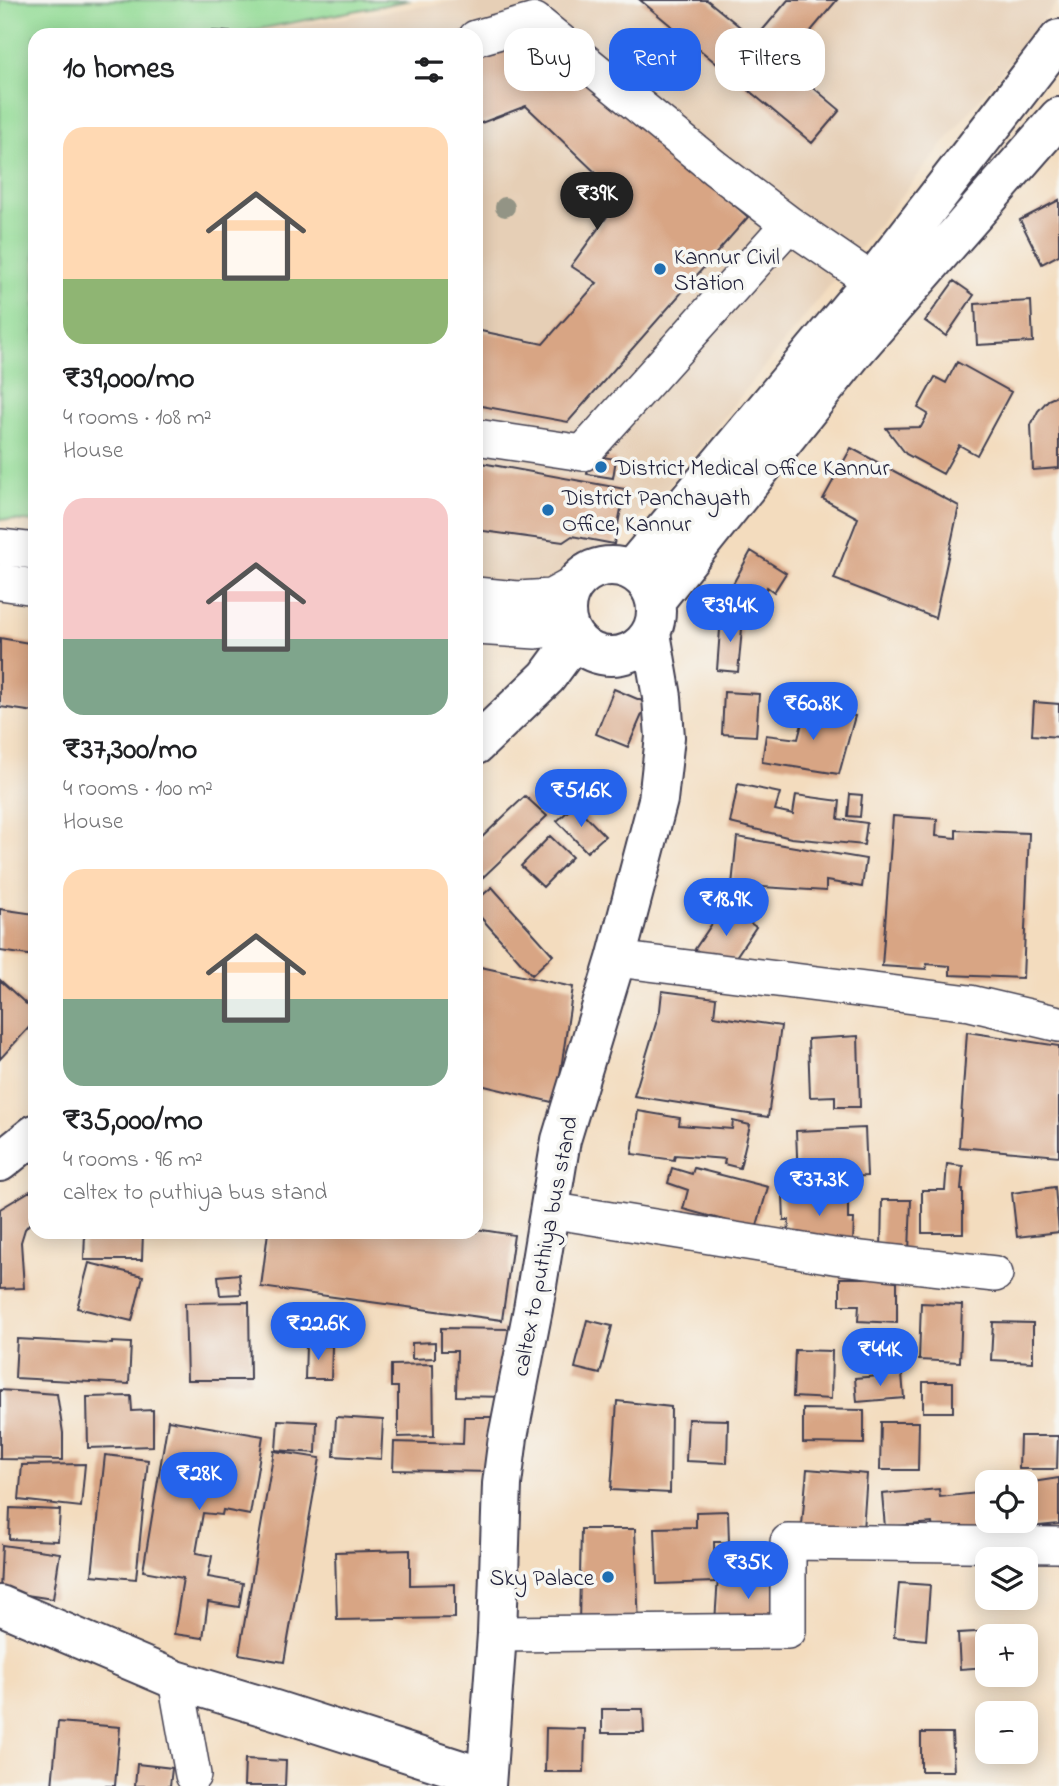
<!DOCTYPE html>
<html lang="en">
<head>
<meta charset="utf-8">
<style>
  :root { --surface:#fff; --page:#f6f6f6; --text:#202124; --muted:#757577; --accent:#2563eb }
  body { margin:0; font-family:"Indie Flower",sans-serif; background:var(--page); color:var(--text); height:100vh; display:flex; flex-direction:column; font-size:26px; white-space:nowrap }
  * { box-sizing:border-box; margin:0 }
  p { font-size:23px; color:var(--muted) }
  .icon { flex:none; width:38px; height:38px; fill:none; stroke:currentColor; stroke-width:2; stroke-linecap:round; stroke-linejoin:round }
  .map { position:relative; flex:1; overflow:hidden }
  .drawer { position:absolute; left:28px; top:28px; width:455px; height:1211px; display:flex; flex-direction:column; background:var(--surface); border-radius:21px; box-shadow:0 4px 18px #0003 }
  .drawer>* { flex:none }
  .hud { position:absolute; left:504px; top:28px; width:450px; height:63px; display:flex; gap:14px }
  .fabs { position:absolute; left:975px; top:1470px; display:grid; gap:14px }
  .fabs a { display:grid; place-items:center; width:63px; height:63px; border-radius:14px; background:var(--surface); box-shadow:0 4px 18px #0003; font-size:35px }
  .price { position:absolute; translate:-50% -60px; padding:0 16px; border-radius:24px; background:var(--accent); color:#fff; font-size:23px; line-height:46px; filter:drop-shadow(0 2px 4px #0008) }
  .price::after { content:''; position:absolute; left:50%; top:42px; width:21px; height:16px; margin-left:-10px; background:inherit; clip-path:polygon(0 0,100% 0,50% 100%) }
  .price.on { background:#222; color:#fff }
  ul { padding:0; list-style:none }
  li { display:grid; align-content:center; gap:14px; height:371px; padding:0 35px }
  li span { display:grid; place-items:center; height:217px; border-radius:21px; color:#555 }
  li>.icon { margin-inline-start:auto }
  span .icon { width:126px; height:126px; fill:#fffc; stroke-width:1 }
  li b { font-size:30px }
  h2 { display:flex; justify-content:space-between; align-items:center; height:84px; padding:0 35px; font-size:30px }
  .tag { padding:0 24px; border-radius:21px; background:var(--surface); box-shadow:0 4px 18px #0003; font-size:24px; line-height:63px }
  .tag.on { background:var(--accent); color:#fff }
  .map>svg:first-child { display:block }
</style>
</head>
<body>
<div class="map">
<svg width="1059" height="1786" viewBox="0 0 1059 1786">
  <rect width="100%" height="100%" fill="#f6f6f2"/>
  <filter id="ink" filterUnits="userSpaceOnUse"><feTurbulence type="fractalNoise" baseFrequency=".0143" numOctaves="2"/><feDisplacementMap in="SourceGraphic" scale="14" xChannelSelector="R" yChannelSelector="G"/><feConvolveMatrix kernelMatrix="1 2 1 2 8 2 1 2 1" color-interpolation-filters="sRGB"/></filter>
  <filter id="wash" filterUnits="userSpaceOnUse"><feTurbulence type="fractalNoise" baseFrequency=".00686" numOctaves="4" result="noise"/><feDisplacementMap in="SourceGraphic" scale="28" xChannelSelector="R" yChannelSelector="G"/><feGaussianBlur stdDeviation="1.57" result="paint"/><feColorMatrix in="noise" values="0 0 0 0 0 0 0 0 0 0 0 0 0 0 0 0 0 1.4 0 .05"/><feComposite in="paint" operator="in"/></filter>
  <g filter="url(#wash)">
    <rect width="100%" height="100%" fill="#f3dcbe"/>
    <path fill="#e6cfb6" d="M461 0H1059L655 503 594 561 536 581 476 586V35H236Z"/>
    <path fill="#93db95" stroke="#5a7e68" stroke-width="2" d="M0 0H411L248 31 247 35H35V522L0 519Z"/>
    <g id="blocks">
      <path fill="#d8a584" d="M640 0H707L755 39 788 0H837L784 63 840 110 812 143Z
        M537 30 748 217 568 422 476 405V330L543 344 597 283 571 266 621 197 526 106 476 125V52Z
        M213 31 241 33V35H213Z
        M1059 200V255L1042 264 1020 220Z
        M954 281 974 295 946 336 925 321Z
        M1031 301 1033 342 977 345 975 304Z
        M957 362 1011 392 977 455 959 445 943 474 906 454 886 428 921 427 928 414 918 408 935 377 946 383Z
        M1059 395V468L1033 470 1031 425 1038 411 1048 400Z
        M851 448 959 506 935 618 834 579 858 518 823 499Z
        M589 455 616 459 613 478 587 474Z
        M476 462 625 489 614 544 572 536 563 542 476 530Z
        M751 551 786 573 774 592 767 587 750 617 723 602Z
        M721 616 743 618 738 672 717 670Z
        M0 638 35 644V712L0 707Z
        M614 689 647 703 628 747 596 734Z
        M724 692 759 694 756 736 722 734Z
        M1034 702 1059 704V737L1032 735Z
        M807 704 855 716 839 774 762 762 766 735 798 739Z
        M738 784 780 793 775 810 793 814 796 795 840 801 838 819 867 823 864 845 791 838 730 823Z
        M850 794 862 795 860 817 848 816Z
        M525 796 547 816 476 884V843Z
        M575 805 605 836 587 852 557 821Z
        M893 816 937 819 936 836 956 838V830L1029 833 1023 978 950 975V966L927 964 926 969 882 966Z
        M550 836 572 857 543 887 521 866Z
        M737 837 866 859 862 887 826 881V891L732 885Z
        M492 887 553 955 532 975 476 912V901Z
        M724 906 756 927 727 970 695 949Z
        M0 909 35 914V956L0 951Z
        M476 966 573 987 556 1103 476 1084Z
        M0 980 35 1012V1021L0 1059Z
        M662 991 716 998 714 1016 781 1026 768 1117 634 1096 660 1010Z
        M967 1032 1059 1046V1156L959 1147Z
        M858 1036 860 1107H835V1096L810 1097 808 1039Z
        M638 1111 680 1118 679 1125 732 1129 733 1121 750 1125 740 1168 724 1164 725 1159 675 1155 674 1160 632 1154Z
        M865 1128 867 1176 798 1179 796 1131Z
        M947 1164 963 1166 961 1190H963V1233H922V1190H945Z
        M672 1168 692 1174 694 1168 768 1187 756 1229 683 1209 688 1190 668 1183Z
        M1055 1187 1059 1232 1017 1237 1012 1193Z
        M30 1191 35 1196V1217L25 1229 21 1242 24 1288 0 1289V1209Z
        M848 1194V1219H854L853 1242 788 1239 789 1220H784L783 1195Z
        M882 1200H911L909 1252 881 1251Z
        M476 1229 514 1235 502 1320 261 1287 268 1232H476Z
        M85 1232H143L142 1260H84Z
        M89 1263 143 1276 132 1321 77 1308Z
        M239 1274 241 1294 220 1295 218 1276Z
        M840 1278H897V1323L858 1321 859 1305H840Z
        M249 1302 250 1380H187L185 1303Z
        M921 1303 962 1305 960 1362 919 1360Z
        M587 1320 612 1326 600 1374 575 1368Z
        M993 1322 1033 1323V1362L991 1360Z
        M441 1328 509 1329 508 1397 456 1396 457 1351H441Z
        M17 1339 112 1344V1342L131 1343 129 1384 15 1378Z
        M435 1342V1358L412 1359V1343Z
        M306 1345 332 1346 331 1379H305Z
        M795 1350 832 1351 831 1399 793 1397Z
        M433 1364 434 1436 398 1437V1387H391V1365Z
        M902 1374 904 1398 857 1402 855 1378Z
        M923 1382H953V1412H923Z
        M0 1390 57 1394 63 1433V1460L0 1459Z
        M131 1396 132 1411 153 1410V1446L88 1448 87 1397Z
        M617 1401 671 1407 670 1493 611 1490Z
        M803 1409 864 1410V1444L803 1443Z
        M336 1417 383 1420 381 1459 334 1456Z
        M464 1417H492L491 1472 393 1470 394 1442 463 1444Z
        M688 1419 728 1420 727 1463 686 1461Z
        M168 1420 263 1436 250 1515 223 1510 222 1515 203 1513 196 1553 212 1556 208 1577 243 1583 239 1607 208 1602 203 1638 174 1634 183 1578 143 1571Z
        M278 1420 317 1422 316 1453 276 1450Z
        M881 1422H919L918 1470H880Z
        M1020 1436H1058L1057 1469H1019Z
        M274 1451 320 1458 284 1662 239 1654Z
        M105 1455 148 1460 136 1579 92 1575Z
        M85 1464 81 1507 19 1500 22 1465Z
        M807 1469 867 1474 863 1530 802 1525Z
        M1059 1478V1524L934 1536 932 1523 885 1527 882 1494 939 1489 940 1497 987 1492V1521H1026V1483Z
        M10 1508 60 1510 58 1541 9 1539Z
        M728 1511 729 1542H714L715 1582 657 1584 655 1528 696 1527V1512Z
        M581 1529H635L639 1627 579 1624Z
        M2 1545 60 1553 53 1599 0 1591Z
        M783 1549 784 1567 718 1569V1550Z
        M410 1550V1585L455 1584V1618L337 1620 335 1552Z
        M718 1577 781 1580 779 1625 715 1622Z
        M899 1583 930 1585 926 1640 894 1637Z
        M1014 1630V1636H987V1667L960 1669 958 1633Z
        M602 1709H643L644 1733H602Z
        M58 1722 120 1727 115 1786H52Z
        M546 1728 585 1729 584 1772H545Z
        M921 1733H952L954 1771H921Z
        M245 1759 286 1761 285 1786H244Z
        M137 1764 172 1768 170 1786H135Z"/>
    </g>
  </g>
  <g filter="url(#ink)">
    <use href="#blocks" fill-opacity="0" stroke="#413e4f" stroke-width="2"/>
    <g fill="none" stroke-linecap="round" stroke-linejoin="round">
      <g stroke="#413e4f" stroke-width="38">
        <path id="minor" d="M476 38 535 21 715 168 789 224 872 281
          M476 437 583 453 789 224
          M0 547 35 551
          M0 582 35 587
          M476 595 518 599 551 597 575 584
          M476 627 536 631 568 627
          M616 959 970 1003 1059 1024
          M549 1210 834 1256 995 1274
          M497 1634 788 1631V1542L1059 1545
          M176 1680 193 1775"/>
      </g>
      <g stroke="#413e4f" stroke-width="42">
        <path id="major" d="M566 611a45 45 0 1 1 90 0a45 45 0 1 1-90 0Z
          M631 570 872 281 1059 39
          M656 600 854 352 1059 117
          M476 745 547 677 575 639
          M0 1162 35 1134
          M0 1605 176 1680 275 1710 486 1778
          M486 1786 497 1634 502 1484 508 1437 533 1309 561 1140 616 959 658 800 665 737 662 697 651 633"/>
      </g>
      <use href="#minor" stroke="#fff" stroke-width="35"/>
      <use href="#major" stroke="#fff" stroke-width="38"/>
    </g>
    <circle fill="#939485" cx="505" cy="207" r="10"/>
  </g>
  <g fill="#1f6fb2" stroke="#f6f6f2" stroke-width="2.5">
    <circle cx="660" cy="269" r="7"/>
    <circle cx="601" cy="467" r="7"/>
    <circle cx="548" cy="510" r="7"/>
    <circle cx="608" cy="1577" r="7"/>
  </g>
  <g text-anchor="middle" stroke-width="7" stroke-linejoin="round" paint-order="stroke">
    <g font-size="23" fill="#22223b" stroke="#f6f6f2" text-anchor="start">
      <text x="674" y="264">Kannur Civil<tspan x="674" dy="26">Station</tspan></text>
      <text x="615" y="475">District Medical Office Kannur</text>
      <text x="562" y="505">District Panchayath<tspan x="562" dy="26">Office, Kannur</tspan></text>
      <text x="594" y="1585" text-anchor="end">Sky Palace</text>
    </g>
    <g font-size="23" fill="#22223b" stroke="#f6f6f2">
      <text transform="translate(544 1246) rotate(-79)" y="8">caltex to puthiya bus stand</text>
    </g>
  </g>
</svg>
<div class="fabs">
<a><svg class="icon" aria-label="locate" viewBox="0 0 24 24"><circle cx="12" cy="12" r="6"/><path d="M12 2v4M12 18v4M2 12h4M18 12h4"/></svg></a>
<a><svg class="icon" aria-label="layers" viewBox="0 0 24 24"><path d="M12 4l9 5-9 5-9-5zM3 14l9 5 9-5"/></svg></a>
<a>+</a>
<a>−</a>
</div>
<b class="price on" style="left:597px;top:232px">₹39K</b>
<b class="price" style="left:730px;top:644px">₹39.4K</b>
<b class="price" style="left:813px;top:742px">₹60.8K</b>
<b class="price" style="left:581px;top:829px">₹51.6K</b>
<b class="price" style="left:726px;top:938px">₹18.9K</b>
<b class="price" style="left:819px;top:1218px">₹37.3K</b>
<b class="price" style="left:318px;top:1362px">₹22.6K</b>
<b class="price" style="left:880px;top:1388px">₹44K</b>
<b class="price" style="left:199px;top:1512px">₹28K</b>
<b class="price" style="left:748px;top:1601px">₹35K</b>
<div class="hud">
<a class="tag">Buy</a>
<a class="tag on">Rent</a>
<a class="tag">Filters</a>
</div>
<section class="drawer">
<h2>10 homes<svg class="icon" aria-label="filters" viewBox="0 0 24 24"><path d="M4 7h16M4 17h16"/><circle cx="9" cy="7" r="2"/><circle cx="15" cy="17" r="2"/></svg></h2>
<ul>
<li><span style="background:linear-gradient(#ffd9b3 70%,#8fb573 0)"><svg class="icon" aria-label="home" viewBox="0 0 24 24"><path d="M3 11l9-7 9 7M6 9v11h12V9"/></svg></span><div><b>₹39,000/mo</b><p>4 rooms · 108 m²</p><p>House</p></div></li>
<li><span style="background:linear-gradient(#f6c9c9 65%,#7fa58c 0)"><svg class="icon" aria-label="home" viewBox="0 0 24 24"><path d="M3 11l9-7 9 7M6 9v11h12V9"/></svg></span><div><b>₹37,300/mo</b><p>4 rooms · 100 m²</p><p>House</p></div></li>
<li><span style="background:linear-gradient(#ffd9b3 60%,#7fa58c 0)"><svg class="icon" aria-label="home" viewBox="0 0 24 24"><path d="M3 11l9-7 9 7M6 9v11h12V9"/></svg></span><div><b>₹35,000/mo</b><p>4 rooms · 96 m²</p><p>caltex to puthiya bus stand</p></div></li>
</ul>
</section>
</div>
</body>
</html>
